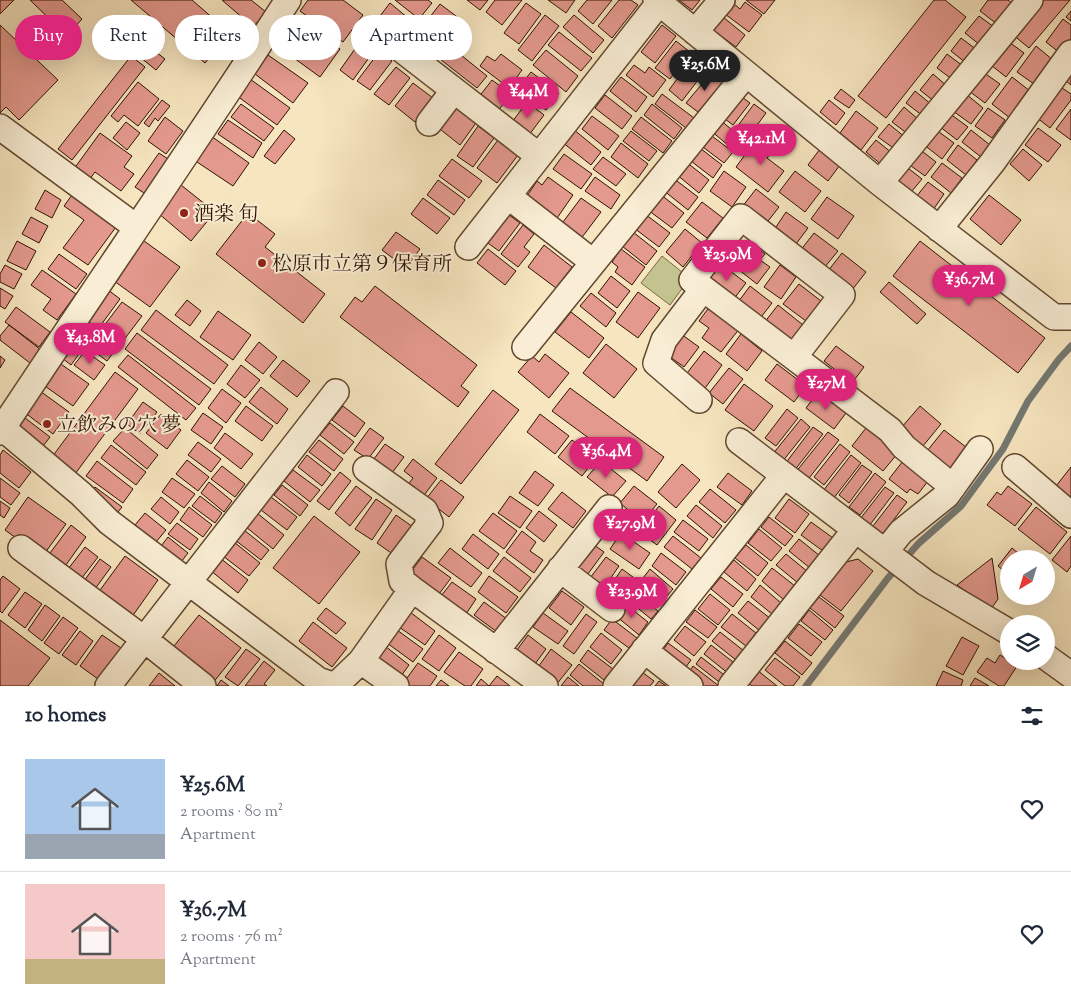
<!DOCTYPE html>
<html lang="en">
<head>
<meta charset="utf-8">
<style>
  :root { --surface:#fff; --page:#f6f6f7; --text:#1f2937; --muted:#747a83; --line:#e0e1e3; --accent:#db2777 }
  body { margin:0; font-family:"Sorts Mill Goudy","Noto Serif JP",serif; background:var(--page); color:var(--text); height:100vh; display:flex; flex-direction:column; font-size:19px; white-space:nowrap }
  * { box-sizing:border-box; margin:0 }
  p { font-size:16px; color:var(--muted) }
  .icon { flex:none; width:28px; height:28px; fill:none; stroke:currentColor; stroke-width:2; stroke-linecap:round; stroke-linejoin:round }
  .map { position:relative; height:686px; overflow:hidden }
  .side { display:flex; flex-direction:column; background:var(--surface); flex:1 }
  .side>* { flex:none }
  .guide { position:absolute; left:15px; top:15px; width:500px; height:45px; display:flex; gap:10px }
  .needle { width:32px; rotate:218deg }
  .controls { position:absolute; left:1000px; top:550px; display:grid; gap:10px }
  .controls a { display:grid; place-items:center; width:55px; height:55px; border-radius:50%; background:var(--surface); box-shadow:0 5px 20px #0002; font-size:25px }
  .price { position:absolute; translate:-50% -42px; padding:0 11px; border-radius:18px; background:var(--accent); color:#fff; font-size:16px; line-height:32px; filter:drop-shadow(0 1px 2px #0008) }
  .price::after { content:''; position:absolute; left:50%; top:30px; width:15px; height:11px; margin-left:-8px; background:inherit; clip-path:polygon(0 0,100% 0,50% 100%) }
  .price.active { background:#222; color:#fff }
  ul { padding:0; list-style:none }
  li { display:flex; align-items:center; gap:15px; height:125px; padding:0 25px }
  li+li { border-top:1px solid var(--line) }
  li span { display:grid; place-items:center; flex:none; width:140px; height:100px; border-radius:0px; color:#555 }
  li>.icon { margin-inline-start:auto }
  span .icon { width:60px; height:60px; fill:#fffc; stroke-width:1 }
  li b { font-size:21px }
  h2 { display:flex; justify-content:space-between; align-items:center; height:60px; padding:0 25px; font-size:21px }
  .tag { padding:0 18px; border-radius:22px; background:var(--surface); box-shadow:0 5px 20px #0002; font-size:18px; line-height:45px }
  .tag.active { background:var(--accent); color:#fff }
  .map>svg:first-child { display:block }
</style>
</head>
<body>
<div class="map">
<svg width="1071" height="686" viewBox="0 0 1071 686">
  <rect width="100%" height="100%" fill="#f6e5bf"/>
  <filter id="stains"><feTurbulence type="fractalNoise" baseFrequency=".004" numOctaves="4"/><feColorMatrix values="0 0 0 0 .2 0 0 0 0 .09 0 0 0 0 .02 0 0 0 .5 -.17"/></filter>
  <radialGradient id="worn" r=".72"><stop offset=".6" stop-color="#630" stop-opacity="0"/><stop offset="1" stop-color="#630" stop-opacity=".3"/></radialGradient>
  <path fill="#c2c38e" stroke="#796a48" d="M662 256 682 272 684 286 670 305 641 283Z"/>
  <g fill="none" stroke-linecap="round" stroke-linejoin="round">
    <path stroke="#747872" stroke-width="7" d="M806 686 888 578 919 543 961 506 1003 449 1028 401 1059 359 1071 346"/>
  </g>
  <path fill="#e4998e" stroke="#301201" d="M0 0H14L0 14Z
    M30 0H62L82 19 67 36Z
    M131 0H192L230 33 205 63Z
    M222 0H251L266 12 253 27Z
    M308 0H343L363 15 343 42 300 11Z
    M395 0H428L432 3 419 19Z
    M467 0H488L480 10Z
    M495 0H522L502 25 486 12Z
    M548 0H575L566 13Z
    M587 0H612L593 24 578 11Z
    M619 0H631L638 5 612 38 598 26Z
    M679 0H700L692 10Z
    M746 0H775L764 14Z
    M934 0H945L966 17 886 118 858 96Z
    M988 0H1008L1013 4 997 24 980 11Z
    M1041 0H1070L1029 48 1012 34Z
    M745 2 762 15 749 32 725 14 733 3 740 9Z
    M390 3 408 18 399 31 380 16Z
    M526 3 541 14 519 44 504 33Z
    M440 4 464 22 450 40 426 22Z
    M1071 11V21L1066 17Z
    M545 15 559 26 532 61 518 50Z
    M574 15 604 40 593 53 563 27Z
    M979 16 994 27 980 45 965 33Z
    M723 17 745 35 736 47 713 30Z
    M411 19 435 37 425 50 401 32Z
    M1063 19 1071 25V40L1060 53 1046 42Z
    M305 23 340 49 320 77 272 42 283 28 295 37Z
    M0 25 58 80 19 120 6 107 0 113Z
    M662 25 676 36 655 63 641 52Z
    M559 32 592 58 581 71 548 45Z
    M961 38 977 50 966 63 951 51Z
    M362 39 376 48 353 80 340 70Z
    M441 39 487 76 477 88 431 52Z
    M676 41 690 52 670 79 655 68Z
    M143 42 165 59 156 70 135 53Z
    M1009 42 1024 53 1006 77 991 65Z
    M1036 46 1053 60 1034 84 1017 72Z
    M546 50 578 76 566 92 533 65Z
    M379 52 392 61 370 90 357 81Z
    M501 54 522 70 509 88 480 66 487 56 495 61Z
    M947 54 963 66 953 80 937 68Z
    M268 55 308 83 293 103 255 74Z
    M131 56 145 67 72 160 58 149Z
    M694 56 708 67 682 101 669 90Z
    M634 65 645 73 649 67 666 80 653 97 626 75Z
    M396 67 410 78 389 105 374 94Z
    M531 72 559 93 546 110 518 89Z
    M712 72 724 81 698 112 686 103Z
    M983 72 1000 84 985 103 969 91Z
    M1071 72V85L1065 80Z
    M933 74 947 86 935 102 920 90Z
    M621 77 647 97 636 112 610 91Z
    M1012 77 1030 91 1010 118 992 104Z
    M250 79 290 108 277 125 237 96Z
    M492 80 511 94 497 112 478 98Z
    M138 82 159 99 138 126 124 115 118 122 111 116Z
    M413 83 433 98 415 122 395 106Z
    M1059 86 1071 94V100L1050 128 1036 117Z
    M841 89 855 100 849 108 834 98Z
    M915 91 932 105 923 116 906 103Z
    M662 94 694 118 686 128 655 104Z
    M738 94 750 103 733 125 721 116Z
    M966 94 983 108 971 124 953 111Z
    M605 95 632 116 622 129 595 108Z
    M162 100 170 106 158 121 155 118 149 127 144 123Z
    M829 100 845 113 836 125 820 112Z
    M527 102 544 115 529 135 512 122Z
    M241 104 274 128 264 141 231 117Z
    M652 104 682 128 674 139 644 115Z
    M754 104 766 113 749 136 737 127Z
    M452 105 476 123 460 145 436 126Z
    M904 107 919 120 908 134 892 122Z
    M988 108 1005 120 992 138 975 126Z
    M1071 109V140L1056 129Z
    M856 111 878 128 861 150 840 133Z
    M949 113 968 127 957 140 939 126Z
    M592 116 619 136 608 150 582 129Z
    M165 117 183 131 166 154 148 141Z
    M641 117 672 141 663 153 632 129Z
    M719 119 744 140 735 151 710 130Z
    M228 120 262 143 253 158 218 134Z
    M126 122 140 133 127 150 113 138Z
    M889 124 906 138 896 150 878 137Z
    M478 126 494 138 473 167 457 156Z
    M1038 128 1061 145 1048 162 1025 145Z
    M573 129 601 152 591 165 562 142Z
    M935 129 954 143 942 159 923 144Z
    M284 130 295 139 275 164 264 156Z
    M971 130 990 145 981 157 962 142Z
    M631 131 657 151 649 161 623 141Z
    M100 133 132 156 124 167 134 174 121 191 95 172 86 184 71 173Z
    M708 133 733 152 724 163 699 144Z
    M211 136 249 163 233 186 194 160Z
    M765 138 776 147 767 158 784 171 768 192 736 167 750 148 755 152Z
    M498 140 518 155 497 183 477 168Z
    M876 140 892 153 882 165 866 152Z
    M621 143 648 164 638 178 611 157Z
    M696 145 722 165 713 178 687 158Z
    M958 145 977 160 966 175 947 160Z
    M918 148 936 162 925 176 907 163Z
    M820 149 840 165 828 181 808 165Z
    M1023 149 1042 165 1029 181 1010 164Z
    M159 153 171 161 147 195 135 187Z
    M564 154 592 174 581 189 553 169Z
    M603 157 626 174 616 186 593 169Z
    M452 159 482 181 469 198 439 176Z
    M685 161 709 180 699 193 676 174Z
    M942 163 962 178 951 193 931 177Z
    M904 165 922 179 912 191 894 177Z
    M724 171 746 187 732 207 710 191Z
    M795 171 821 191 805 212 779 192Z
    M548 177 573 195 555 221 525 199 537 181 542 185Z
    M595 177 620 195 611 209 585 191Z
    M673 178 698 197 688 210 663 190Z
    M438 180 465 200 454 215 427 195Z
    M928 182 944 194 933 210 916 197Z
    M181 185 215 212 191 241 158 213Z
    M756 189 779 207 765 225 742 207Z
    M45 190 61 200 52 218 35 209Z
    M660 194 684 213 672 228 648 210Z
    M72 195 116 227 88 265 63 248 84 220 64 206Z
    M989 195 1021 220 1001 245 970 219Z
    M827 197 854 216 838 239 811 219Z
    M423 198 450 218 437 234 411 214Z
    M581 198 601 212 580 240 560 226Z
    M702 202 723 218 707 238 686 222Z
    M786 212 808 228 793 248 772 233Z
    M248 213 275 234 265 247 325 294 303 323 216 254Z
    M645 214 670 233 659 247 634 228Z
    M509 215 520 223 499 251 485 241 494 228 497 231Z
    M31 217 48 226 39 243 22 234Z
    M523 225 534 234 524 247 530 252 518 267 501 254Z
    M685 229 702 243 683 267 666 252Z
    M396 232 420 249 406 268 382 250Z
    M633 232 657 251 646 265 622 246Z
    M814 233 838 251 824 268 800 251Z
    M140 238 180 267 150 307 110 278Z
    M17 241 36 251 26 270 7 261Z
    M747 241 765 254 760 260 770 267 757 284 730 263Z
    M920 241 1045 338 1018 373 893 276Z
    M544 245 572 267 556 288 528 267Z
    M488 249 516 271 505 285 477 263Z
    M621 249 645 267 632 285 615 272 618 267 612 262Z
    M842 253 866 272 852 290 828 271Z
    M59 254 87 274 76 289 48 269Z
    M721 264 746 283 733 300 708 281Z
    M5 265 22 274 14 289 0 282V274Z
    M780 265 796 277 781 299 764 287Z
    M42 270 76 294 57 320 43 310 51 299 31 285Z
    M611 276 630 291 617 308 598 293Z
    M889 282 926 314 917 324 880 292Z
    M799 284 821 301 806 321 783 304Z
    M375 286 477 365 461 386 469 392 458 407 340 317 355 297 362 302Z
    M750 286 772 303 758 321 736 305Z
    M0 288 13 296 5 309 0 306Z
    M107 289 120 299 98 329 85 319Z
    M638 292 660 308 638 338 616 322Z
    M591 293 616 313 606 327 580 306Z
    M187 300 201 311 190 326 175 315Z
    M122 302 142 316 123 341 103 327Z
    M778 305 803 325 789 343 764 323Z
    M710 306 740 328 721 352 702 338 709 328 699 321Z
    M16 307 50 332 39 347 5 322Z
    M156 310 228 365 214 384 141 330Z
    M218 311 251 335 233 360 200 337Z
    M571 312 604 338 589 358 555 332Z
    M82 323 95 332 71 365 58 355Z
    M9 325 41 350 30 363 0 340V336Z
    M101 330 120 344 107 361 88 347Z
    M137 333 211 389 199 405 125 349Z
    M681 334 699 347 684 367 666 354Z
    M741 334 762 351 747 371 726 354Z
    M259 342 277 357 263 374 245 360Z
    M606 344 637 369 614 398 583 373Z
    M836 346 864 367 852 383 824 361Z
    M85 351 105 365 94 380 74 365Z
    M704 351 722 365 703 391 684 377Z
    M545 354 569 373 549 398 518 372 532 356 539 362Z
    M128 355 196 408 186 420 118 367Z
    M0 356 5 360 0 368Z
    M283 360 310 381 297 397 270 376Z
    M58 362 89 384 73 406 42 384Z
    M777 364 806 386 794 402 765 380Z
    M241 365 260 380 245 398 227 384Z
    M729 368 743 379 723 404 709 393Z
    M115 372 138 389 75 474 52 457Z
    M744 384 773 406 754 431 725 410Z
    M261 387 288 409 277 424 249 402Z
    M570 388 664 457 647 481 552 411Z
    M222 389 241 403 226 423 208 408Z
    M493 390 519 410 461 484 435 464Z
    M40 391 69 412 53 434 24 412Z
    M818 392 846 413 834 429 806 408Z
    M143 402 157 412 140 434 127 424Z
    M246 406 273 426 262 441 235 421Z
    M343 406 365 423 355 437 332 420Z
    M920 406 941 424 923 446 901 428Z
    M787 409 798 418 776 446 765 438Z
    M203 413 223 427 211 444 191 430Z
    M161 414 181 430 167 449 146 433Z
    M540 414 569 436 555 454 527 432Z
    M25 418 50 437 40 450 15 431Z
    M801 419 810 427 782 462 772 455Z
    M330 423 354 442 344 454 320 435Z
    M813 427 823 434 794 471 785 464Z
    M125 428 158 455 147 469 113 441Z
    M370 428 384 438 368 459 354 450Z
    M866 428 898 453 883 471 852 446Z
    M944 430 971 451 954 472 927 451Z
    M828 432 839 440 806 482 795 473Z
    M225 433 253 454 241 469 214 448Z
    M319 440 343 459 334 471 309 452Z
    M572 440 596 458 582 476 558 457Z
    M198 442 221 459 211 472 188 455Z
    M385 444 404 457 389 477 371 463Z
    M840 444 850 452 824 485 814 477Z
    M111 445 146 472 136 485 101 458Z
    M3 450 31 472 19 488 0 473V455Z
    M307 455 331 474 322 486 298 467Z
    M851 455 861 463 833 499 823 491Z
    M413 459 437 478 422 498 407 486 413 478 404 471Z
    M187 460 209 477 198 491 176 474Z
    M97 461 133 489 123 503 86 476Z
    M601 461 626 481 612 497 587 477Z
    M903 461 928 481 918 494 910 489 907 493 889 479Z
    M682 464 700 480 676 508 658 492Z
    M862 465 872 472 849 503 839 495Z
    M222 466 245 484 235 497 211 479Z
    M1071 467V498L1056 486Z
    M293 470 320 490 310 502 284 481Z
    M535 471 554 485 538 506 519 493Z
    M340 472 351 481 329 510 317 501Z
    M728 473 752 491 742 505 717 487Z
    M875 473 886 482 860 515 849 507Z
    M0 478 20 493 11 505 0 497Z
    M172 478 195 494 184 508 162 492Z
    M441 480 464 497 449 517 426 499Z
    M209 482 232 501 224 512 201 493Z
    M282 485 308 505 300 516 274 495Z
    M356 486 372 498 350 526 335 513Z
    M634 486 657 504 642 522 620 503Z
    M1008 486 1032 504 1015 526 987 505 997 492 1001 495Z
    M95 487 122 507 114 517 87 496Z
    M885 487 894 493 869 526 860 519Z
    M710 489 736 510 725 523 699 502Z
    M562 492 586 511 573 528 548 509Z
    M897 495 907 502 883 534 873 526Z
    M200 496 222 513 215 523 192 506Z
    M510 496 532 511 520 528 498 513Z
    M28 497 66 524 42 557 5 530Z
    M161 497 179 512 170 524 151 509Z
    M271 497 297 517 287 530 261 510Z
    M376 499 392 510 372 540 355 529Z
    M789 499 809 514 795 533 775 518Z
    M0 501 10 508 4 518 0 515Z
    M696 505 722 526 713 538 687 516Z
    M659 506 676 520 657 545 639 532Z
    M189 507 212 525 203 537 180 520Z
    M1036 507 1067 532 1050 554 1018 529Z
    M539 511 557 525 544 542 526 528Z
    M145 513 166 530 156 542 135 525Z
    M257 513 284 535 273 549 246 527Z
    M493 513 517 531 504 549 479 531Z
    M396 515 413 527 394 555 377 543Z
    M314 516 360 552 319 604 273 568Z
    M769 517 793 536 785 546 761 527Z
    M683 520 708 539 699 551 674 532Z
    M811 522 833 538 823 551 801 535Z
    M177 523 198 539 190 550 168 534Z
    M71 525 86 537 63 569 47 557Z
    M759 529 782 548 771 561 748 543Z
    M244 530 269 550 261 560 235 540Z
    M522 531 536 542 530 551 543 560 534 573 506 552Z
    M621 533 650 553 639 569 610 549Z
    M473 534 499 554 488 569 462 549Z
    M673 536 701 558 692 569 664 547Z
    M1071 536V566L1067 572 1052 560Z
    M168 537 188 553 178 566 158 550Z
    M799 539 820 556 810 568 789 551Z
    M234 542 260 563 249 576 223 556Z
    M590 542 604 552 585 578 572 569Z
    M746 545 768 563 758 576 735 558Z
    M85 547 98 557 78 583 65 573Z
    M450 548 482 573 471 587 438 563Z
    M1012 548 1025 559H1009V575L998 566Z
    M661 553 686 572 676 585 652 566Z
    M786 554 808 572 798 583 776 565Z
    M125 556 158 580 129 621 95 597Z
    M422 557 451 578 439 594 410 573Z
    M504 557 531 578 520 592 493 571Z
    M606 557 619 566 601 592 587 582Z
    M220 558 248 580 238 593 210 570Z
    M992 558 998 599 991 609 957 585Z
    M100 559 111 567 92 593 81 585Z
    M858 559 873 571 841 611 820 595 846 562Z
    M734 560 756 579 747 591 724 572Z
    M772 568 795 586 784 600 762 581Z
    M622 569 637 580 620 604 605 594Z
    M650 569 673 589 663 601 640 582Z
    M3 576 20 589 2 613 0 611V580Z
    M489 576 518 597 506 613 478 592Z
    M721 577 743 594 733 607 711 589Z
    M452 582 476 599 466 614 441 596Z
    M760 585 781 603 772 614 751 597Z
    M639 586 653 597 648 603 658 611 651 619 628 600Z
    M562 591 584 607 571 625 549 608Z
    M25 592 42 604 25 628 8 615Z
    M710 594 730 610 718 625 698 609Z
    M819 597 844 616 835 628 810 608Z
    M748 601 771 619 760 631 738 613Z
    M484 602 507 619 497 632 474 615Z
    M625 604 648 622 639 635 616 616Z
    M45 605 60 616 42 641 28 630Z
    M326 608 346 623 336 634 317 619Z
    M695 610 717 627 708 638 686 622Z
    M809 610 833 630 825 640 801 621Z
    M410 612 435 631 425 645 399 627Z
    M543 613 568 631 558 644 533 627Z
    M586 614 597 622 574 654 563 646Z
    M732 614 756 633 746 646 721 627Z
    M199 615 241 648 212 684 170 651Z
    M63 617 78 628 59 654 44 643Z
    M612 619 637 638 629 648 604 630Z
    M0 620 50 658 28 686H0Z
    M313 622 347 648 332 667 299 641Z
    M799 624 822 642 811 656 788 638Z
    M685 626 706 642 694 656 674 640Z
    M397 630 423 649 413 662 387 643Z
    M80 631 93 641 76 665 62 655Z
    M720 632 744 651 736 660 712 641Z
    M601 633 622 650 611 664 590 647Z
    M102 635 121 648 98 679 80 666Z
    M439 635 456 648 439 671 422 659Z
    M528 635 546 649 532 668 514 654Z
    M962 637 979 646 963 675 946 666Z
    M785 641 812 663 802 675 775 653Z
    M668 643 691 660 683 671 660 654Z
    M711 645 737 665 729 674 704 654Z
    M385 646 409 665 399 679 375 660Z
    M246 649 260 659 238 686 225 677Z
    M551 649 572 665 556 685 536 670Z
    M588 650 613 669 604 680 580 661Z
    M459 652 483 669 471 686H465L444 672Z
    M1000 655 1017 666 1004 686H999L977 672 987 658 995 663Z
    M701 657 728 678 723 685 696 664Z
    M775 658 800 677 793 686H785L765 670Z
    M264 661 275 670 264 684 267 686H245Z
    M418 663 437 676 430 686H410L404 682Z
    M579 664 604 684 602 686H583L570 675Z
    M693 666 719 686H699L686 676Z
    M757 670 777 686H752L747 682Z
    M943 671 963 680 961 686H936Z
    M642 672 654 681 650 686H633Z
    M159 673 175 686H149Z
    M497 676 510 686H476L481 679 489 686Z
    M568 677 579 686H561Z
    M975 678 989 686H970Z
    M221 680 229 686H217Z
    M441 680 449 686H436Z
    M659 681 666 686H655Z"/>
  <g fill="none" stroke-linecap="round" stroke-linejoin="round">
    <g stroke="#624730" stroke-width="28">
      <path id="minor" d="M656 0 880 183 1054 317H1071
        M695 32 722 0
        M388 39 539 156
        M429 123 454 90
        M0 127 136 227
        M880 183 1030 0
        M508 196 593 262
        M939 229 992 163 1071 53
        M468 247 659 3
        M525 347 746 74
        M794 357 842 295 741 217 692 280 890 430 904 447 953 487
        M699 400 656 363 664 340 703 289
        M0 426 81 494 109 522 318 680 335 686
        M0 432C95 288 194 145 288 0
        M739 441 926 583 1009 632
        M1015 467 1071 515
        M366 469 425 511 430 523 399 564 402 581 412 589
        M21 548 144 639 203 686
        M885 552 901 532 947 495 980 449
        M560 569 612 609
        M644 650 690 686
        M496 651 609 508
        M1046 657 1071 675
        M361 661 396 686
        M108 686 336 392
        M335 686 361 661 412 589 545 686
        M616 686 784 475
        M731 686 855 530"/>
    </g>
    <use href="#minor" stroke="#f9eed5" stroke-width="25"/>
  </g>
  <g fill="#8f2418" stroke="#f9eed5" stroke-width="2">
    <circle cx="184" cy="213" r="5"/>
    <circle cx="262" cy="263" r="5"/>
    <circle cx="47" cy="424" r="5"/>
  </g>
  <g text-anchor="middle" stroke-width="4" stroke-linejoin="round" paint-order="stroke">
    <g font-size="20" fill="#301201" stroke="#f9eed5" text-anchor="start">
      <text x="194" y="220">酒楽 旬</text>
      <text x="272" y="270">松原市立第９保育所</text>
      <text x="57" y="431">立飲みの穴 夢</text>
    </g>
  </g>
  <rect width="100%" height="100%" filter="url(#stains)"/>
  <rect width="100%" height="100%" fill="url(#worn)"/>
</svg>
<div class="controls">
<a><svg class="needle" viewBox="-14 -14 28 28"><path d="M0-13l5 13h-10z" fill="#e53935"/><path d="M0 13l5-13h-10z" fill="#747a83"/></svg></a>
<a><svg class="icon" aria-label="layers" viewBox="0 0 24 24"><path d="M12 4l9 5-9 5-9-5zM3 14l9 5 9-5"/></svg></a>
</div>
<b class="price active" style="left:705px;top:92px">¥25.6M</b>
<b class="price" style="left:528px;top:119px">¥44M</b>
<b class="price" style="left:761px;top:166px">¥42.1M</b>
<b class="price" style="left:727px;top:282px">¥25.9M</b>
<b class="price" style="left:969px;top:307px">¥36.7M</b>
<b class="price" style="left:90px;top:365px">¥43.8M</b>
<b class="price" style="left:826px;top:411px">¥27M</b>
<b class="price" style="left:606px;top:479px">¥36.4M</b>
<b class="price" style="left:630px;top:551px">¥27.9M</b>
<b class="price" style="left:632px;top:619px">¥23.9M</b>
<div class="guide">
<a class="tag active">Buy</a>
<a class="tag">Rent</a>
<a class="tag">Filters</a>
<a class="tag">New</a>
<a class="tag">Apartment</a>
</div>
</div>
<section class="side">
<h2>10 homes<svg class="icon" aria-label="filters" viewBox="0 0 24 24"><path d="M4 7h16M4 17h16"/><circle cx="9" cy="7" r="2"/><circle cx="15" cy="17" r="2"/></svg></h2>
<ul>
<li><span style="background:linear-gradient(#a9c7e8 75%,#9aa5b1 0)"><svg class="icon" aria-label="home" viewBox="0 0 24 24"><path d="M3 11l9-7 9 7M6 9v11h12V9"/></svg></span><div><b>¥25.6M</b><p>2 rooms · 80 m²</p><p>Apartment</p></div><svg class="icon" aria-label="heart" viewBox="0 0 24 24"><path d="M12 20l-8-8c-3-5 5-10 8-4 3-6 11-1 8 4z"/></svg></li>
<li><span style="background:linear-gradient(#f6c9c9 75%,#c2b280 0)"><svg class="icon" aria-label="home" viewBox="0 0 24 24"><path d="M3 11l9-7 9 7M6 9v11h12V9"/></svg></span><div><b>¥36.7M</b><p>2 rooms · 76 m²</p><p>Apartment</p></div><svg class="icon" aria-label="heart" viewBox="0 0 24 24"><path d="M12 20l-8-8c-3-5 5-10 8-4 3-6 11-1 8 4z"/></svg></li>
</ul>
</section>
</body>
</html>
